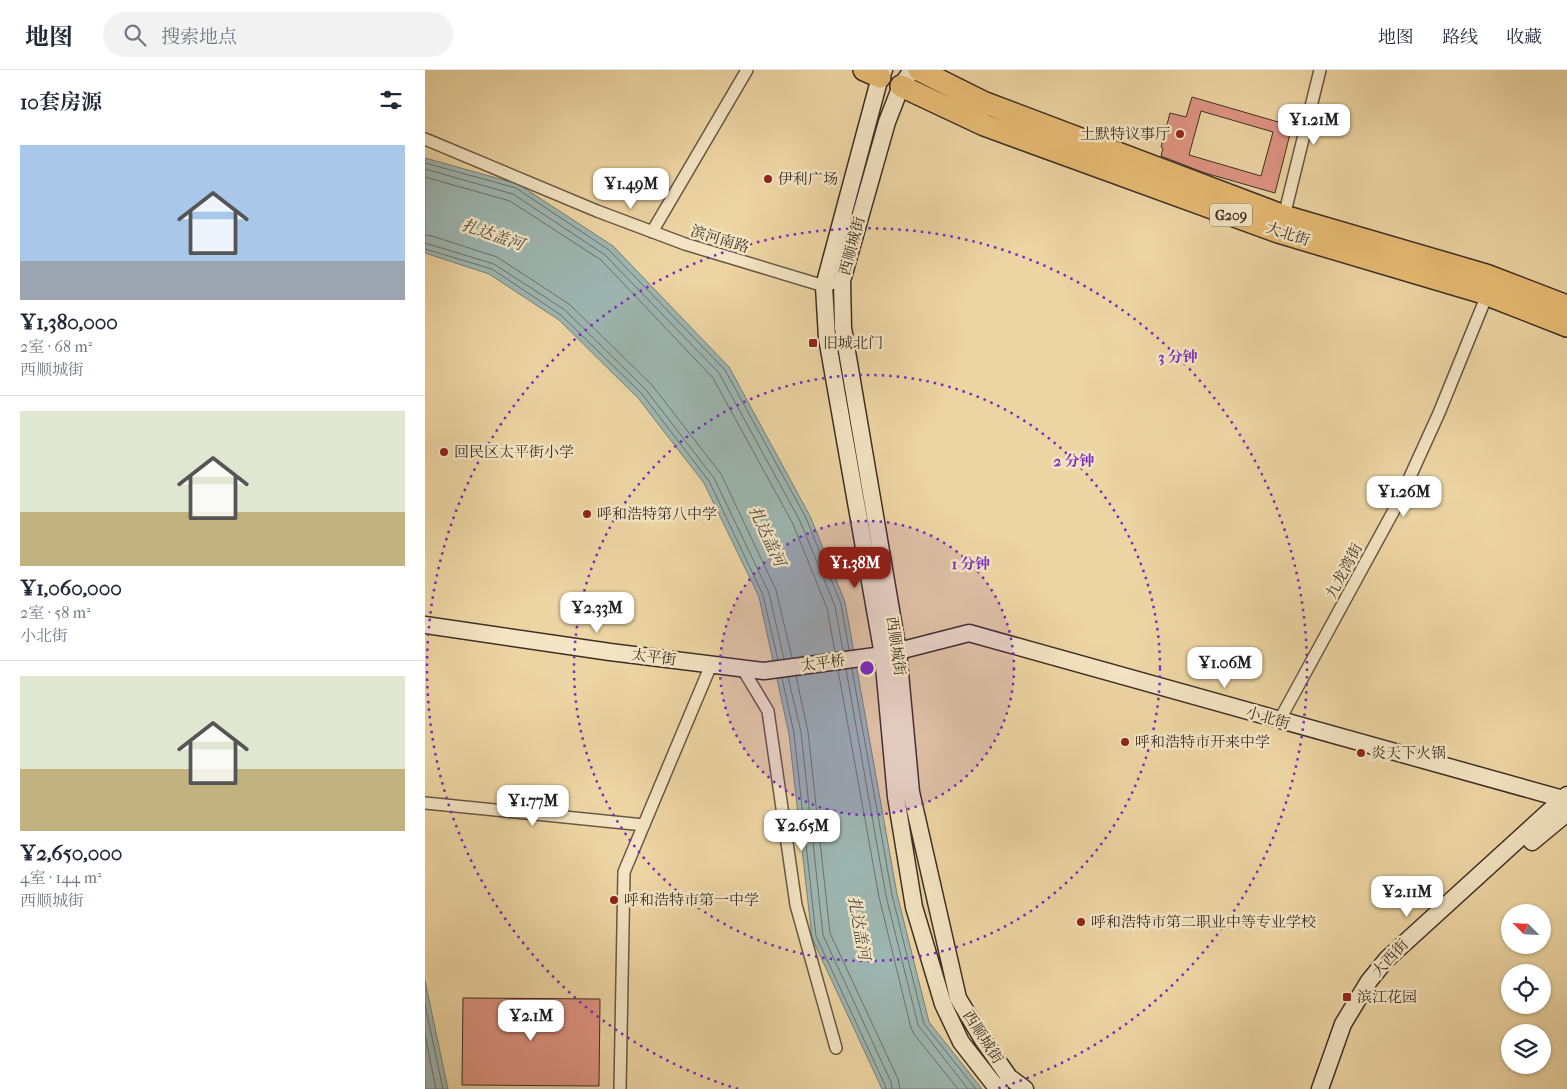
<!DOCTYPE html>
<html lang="zh">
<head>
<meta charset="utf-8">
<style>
  :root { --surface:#fff; --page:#f2f2f3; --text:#1f2937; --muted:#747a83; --line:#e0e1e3; --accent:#8f2418 }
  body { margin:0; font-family:"IM FELL French Canon","Noto Serif SC",serif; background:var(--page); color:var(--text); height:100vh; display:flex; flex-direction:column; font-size:19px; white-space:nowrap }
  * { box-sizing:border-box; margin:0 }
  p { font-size:16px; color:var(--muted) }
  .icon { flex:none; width:28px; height:28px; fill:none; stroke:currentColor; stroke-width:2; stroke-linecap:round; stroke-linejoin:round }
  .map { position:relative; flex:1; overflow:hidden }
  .sheet { display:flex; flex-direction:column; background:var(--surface); width:425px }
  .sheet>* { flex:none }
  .needle { width:32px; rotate:294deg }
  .tools { position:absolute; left:1076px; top:834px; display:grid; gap:10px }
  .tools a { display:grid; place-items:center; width:50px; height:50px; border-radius:50%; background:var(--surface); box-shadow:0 1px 4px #0004; font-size:25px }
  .price { position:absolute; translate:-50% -42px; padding:0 11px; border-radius:10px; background:#fff; color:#222; font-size:16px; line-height:32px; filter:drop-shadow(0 1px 2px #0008) }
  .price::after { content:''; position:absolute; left:50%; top:30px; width:15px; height:11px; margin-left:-8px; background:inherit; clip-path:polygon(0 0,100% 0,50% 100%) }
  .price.active { background:var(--accent); color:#fff }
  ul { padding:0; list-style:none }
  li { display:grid; align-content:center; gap:10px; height:265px; padding:0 20px }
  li+li { border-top:1px solid var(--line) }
  li span { display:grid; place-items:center; height:155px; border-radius:0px; color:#555 }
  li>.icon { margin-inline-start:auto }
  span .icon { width:90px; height:90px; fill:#fffc; stroke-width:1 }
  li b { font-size:21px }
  h2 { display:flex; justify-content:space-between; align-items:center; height:60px; padding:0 20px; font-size:21px }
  header { display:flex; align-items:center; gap:30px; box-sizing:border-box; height:70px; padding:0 25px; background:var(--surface); border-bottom:1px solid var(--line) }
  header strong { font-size:24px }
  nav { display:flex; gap:28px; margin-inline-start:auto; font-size:18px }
  .search { width:350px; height:45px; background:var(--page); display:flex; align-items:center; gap:12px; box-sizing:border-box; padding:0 18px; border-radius:28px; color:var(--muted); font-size:19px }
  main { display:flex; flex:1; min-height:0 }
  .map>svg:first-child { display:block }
</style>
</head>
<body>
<header>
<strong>地图</strong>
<div class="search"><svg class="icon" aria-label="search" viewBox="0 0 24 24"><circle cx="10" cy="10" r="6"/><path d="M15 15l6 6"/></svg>搜索地点</div>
<nav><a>地图</a><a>路线</a><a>收藏</a></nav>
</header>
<main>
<section class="sheet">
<h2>10套房源<svg class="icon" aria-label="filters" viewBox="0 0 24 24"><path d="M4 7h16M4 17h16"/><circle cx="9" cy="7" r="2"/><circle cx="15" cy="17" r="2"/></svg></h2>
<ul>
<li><span style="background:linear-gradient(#a9c7e8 75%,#9aa5b1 0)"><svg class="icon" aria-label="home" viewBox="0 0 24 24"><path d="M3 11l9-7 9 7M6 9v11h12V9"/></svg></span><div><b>¥1,380,000</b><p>2室 · 68 m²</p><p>西顺城街</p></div></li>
<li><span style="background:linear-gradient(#dfe7d0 65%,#c2b280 0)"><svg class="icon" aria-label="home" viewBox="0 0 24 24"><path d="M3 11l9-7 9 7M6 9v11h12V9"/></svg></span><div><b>¥1,060,000</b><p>2室 · 58 m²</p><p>小北街</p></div></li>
<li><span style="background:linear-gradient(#dfe7d0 60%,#c2b280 0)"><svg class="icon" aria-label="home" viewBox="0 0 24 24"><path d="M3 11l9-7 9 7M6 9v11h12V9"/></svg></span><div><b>¥2,650,000</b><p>4室 · 144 m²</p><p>西顺城街</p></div></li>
</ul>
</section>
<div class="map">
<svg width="1142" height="1019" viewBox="0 0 1142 1019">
  <rect width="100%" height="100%" fill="#edd5a3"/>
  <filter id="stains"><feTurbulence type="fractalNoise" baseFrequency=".004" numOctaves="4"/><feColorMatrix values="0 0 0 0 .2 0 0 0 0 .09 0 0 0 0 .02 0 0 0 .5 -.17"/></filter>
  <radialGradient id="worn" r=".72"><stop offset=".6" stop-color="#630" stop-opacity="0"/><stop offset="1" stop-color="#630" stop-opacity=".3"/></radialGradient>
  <path fill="#9db6b1" stroke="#778079" d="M0 88 93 114 188 176 304 297 385 446 420 532 472 824 504 952 557 1019H457L387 868 364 664 334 527 279 413 213 328 134 250 64 204 0 183Z
    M0 911 23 1019H0Z"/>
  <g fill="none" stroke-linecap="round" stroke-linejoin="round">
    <path stroke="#6d726c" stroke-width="1" d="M0 93 91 118 184 180 300 300 381 448 416 534 424 580
      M0 99 88 124 180 185 294 303 375 451 410 536 418 581
      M0 107 85 131 176 190 288 308 368 454 402 538 410 582
      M0 165 7 166 72 187 144 234 227 315 296 404 351 520 367 588
      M0 173 69 194 140 240 221 320 289 408 344 523 359 589
      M0 179 67 199 136 245 217 324 284 411 338 525 353 590
      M421 599 461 826 493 955 543 1019
      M427 599 467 825 499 954 551 1019
      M413 600 454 827 486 958 489 964 533 1019
      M371 606 383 662 405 863 473 1009 475 1019
      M363 607 376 662 398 865 466 1012 467 1019
      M357 608 369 663 391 866 460 1015 461 1019
      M0 935 18 1019
      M0 965 11 1019"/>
  </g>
  <path fill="#df9483" stroke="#3d2f26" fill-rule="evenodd" d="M767 27 867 56 850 123 780 103 736 86 738 78 736 77 745 43 761 47ZM776 41 848 62 836 106 764 85Z
    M38 928 175 929 174 1016 37 1015Z"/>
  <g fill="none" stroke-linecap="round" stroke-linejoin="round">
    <g stroke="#695845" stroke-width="14">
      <path id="street" d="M0 69 172 141 260 174 399 216 406 214
        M859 146 895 0
        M227 162 322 0
        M317 598 343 641 371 835 411 978
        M854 651 974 431 1014 343 1062 225
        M0 733 219 755
        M195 1019 199 802 286 595"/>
    </g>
    <g stroke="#3d2f26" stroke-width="19">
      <path id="secondary" d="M459 0 455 7 399 216 402 268 458 585 471 727 489 837 518 934 536 972 568 1013 575 1019
        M487 0 476 16 462 52 417 211 418 258 473 581 486 722 533 928 558 970 584 1007 600 1019
        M0 555 185 582 339 601 458 585 544 563 1142 730
        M1107 772 1142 743
        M895 1019 918 954 944 911 962 889 1142 725"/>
    </g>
    <g stroke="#3d2f26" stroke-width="24">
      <path id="highway" d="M439 0 455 7
        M494 0 558 32 859 146 1061 205 1142 236
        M476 16 559 55 853 162 1055 222 1142 256"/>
    </g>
    <use href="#street" stroke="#f3e4c3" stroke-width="11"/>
    <use href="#secondary" stroke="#f3e4c3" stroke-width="16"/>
    <use href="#highway" stroke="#e6ba72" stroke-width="21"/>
  </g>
  <circle cx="442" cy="598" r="147" fill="#7b2cbf" fill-opacity=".12"/>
  <g fill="none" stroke="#7b2cbf" stroke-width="2.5" stroke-dasharray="2.5 5">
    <circle cx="442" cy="598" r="147"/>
    <circle cx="442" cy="598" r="293"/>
    <path d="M313 1019A440 440 0 1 1 571 1019"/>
  </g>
  <g fill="#8f2418" stroke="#f3e4c3" stroke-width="2">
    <circle cx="755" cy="64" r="5"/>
    <circle cx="343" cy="109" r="5"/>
    <rect x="383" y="268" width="10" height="10" rx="2.5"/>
    <circle cx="19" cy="382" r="5"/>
    <circle cx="162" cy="444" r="5"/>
    <circle cx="700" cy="672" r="5"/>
    <circle cx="936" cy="683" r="5"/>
    <circle cx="189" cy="830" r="5"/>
    <circle cx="656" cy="852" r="5"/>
    <rect x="917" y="922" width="10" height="10" rx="2.5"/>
  </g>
  <g text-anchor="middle" stroke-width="5" stroke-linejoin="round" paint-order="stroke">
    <rect fill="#f3e4c3" stroke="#746555" stroke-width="1" x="785" y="133.5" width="42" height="23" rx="4"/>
    <g font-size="14" font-weight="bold" fill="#3d2f26">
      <text x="806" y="150">G209</text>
    </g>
    <g font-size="15" fill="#3d2f26" stroke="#f3e4c3" text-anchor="start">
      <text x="745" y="69" text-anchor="end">土默特议事厅</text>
      <text x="353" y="114">伊利广场</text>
      <text x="398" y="278">旧城北门</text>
      <text x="29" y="387">回民区太平街小学</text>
      <text x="172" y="449">呼和浩特第八中学</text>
      <text x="710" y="677">呼和浩特市开来中学</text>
      <text x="946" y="688">炎天下火锅</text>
      <text x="199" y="835">呼和浩特市第一中学</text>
      <text x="666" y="857">呼和浩特市第二职业中等专业学校</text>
      <text x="932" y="932">滨江花园</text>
    </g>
    <g font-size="15" fill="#3d2f26" stroke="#f3e4c3">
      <text transform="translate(863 164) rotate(18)" y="5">大北街</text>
      <text transform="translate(295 169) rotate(17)" y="5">滨河南路</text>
      <text transform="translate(427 176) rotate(-75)" y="5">西顺城街</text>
      <text transform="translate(919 501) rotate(-62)" y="5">九龙湾街</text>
      <text transform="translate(471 576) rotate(82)" y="5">西顺城街</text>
      <text transform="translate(229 587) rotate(7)" y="5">太平街</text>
      <text transform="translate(398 593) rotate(-8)" y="5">太平桥</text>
      <text transform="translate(843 648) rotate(16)" y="5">小北街</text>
      <text transform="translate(965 888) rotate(-47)" y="5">大西街</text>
      <text transform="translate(558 967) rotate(57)" y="5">西顺城街</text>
    </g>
    <g font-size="16" font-style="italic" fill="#504a42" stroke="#f3e4c3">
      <text transform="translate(68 164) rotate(19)" y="6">扎达盖河</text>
      <text transform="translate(343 466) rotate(65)" y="6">扎达盖河</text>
      <text transform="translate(435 858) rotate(80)" y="6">扎达盖河</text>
    </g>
  </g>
  <circle cx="442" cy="598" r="8" fill="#7b2cbf" stroke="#f3e4c3" stroke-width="2.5"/>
  <g font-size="15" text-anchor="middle" font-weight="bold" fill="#7b2cbf" stroke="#f3e4c3" stroke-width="5" stroke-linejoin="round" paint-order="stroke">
    <text x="753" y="292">3 分钟</text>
    <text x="649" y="396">2 分钟</text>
    <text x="546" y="499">1 分钟</text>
  </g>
  <rect width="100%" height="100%" filter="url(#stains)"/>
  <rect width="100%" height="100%" fill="url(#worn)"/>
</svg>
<div class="tools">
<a><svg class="needle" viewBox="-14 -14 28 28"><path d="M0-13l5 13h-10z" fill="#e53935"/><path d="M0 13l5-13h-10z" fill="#747a83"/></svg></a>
<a><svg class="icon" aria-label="locate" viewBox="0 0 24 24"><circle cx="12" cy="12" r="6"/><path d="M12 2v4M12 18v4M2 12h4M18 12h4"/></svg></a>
<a><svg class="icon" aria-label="layers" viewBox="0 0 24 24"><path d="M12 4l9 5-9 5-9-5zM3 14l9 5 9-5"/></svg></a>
</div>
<b class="price" style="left:889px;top:76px">¥1.21M</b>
<b class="price" style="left:206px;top:140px">¥1.49M</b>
<b class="price" style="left:979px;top:448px">¥1.26M</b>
<b class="price active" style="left:430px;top:519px">¥1.38M</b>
<b class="price" style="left:172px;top:564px">¥2.33M</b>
<b class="price" style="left:800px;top:619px">¥1.06M</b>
<b class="price" style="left:108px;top:757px">¥1.77M</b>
<b class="price" style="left:377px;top:782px">¥2.65M</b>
<b class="price" style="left:982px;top:848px">¥2.11M</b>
<b class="price" style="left:106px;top:972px">¥2.1M</b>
</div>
</main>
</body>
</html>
